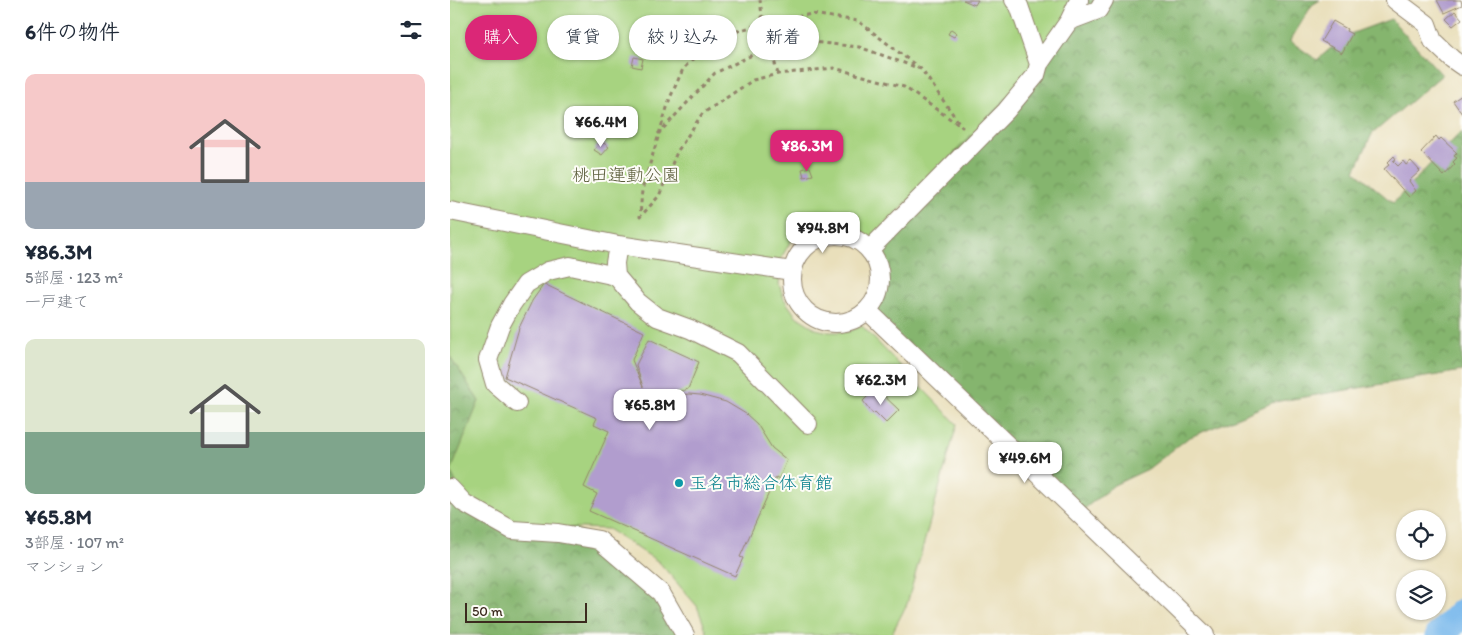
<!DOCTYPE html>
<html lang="ja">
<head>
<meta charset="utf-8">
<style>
  :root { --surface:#fff; --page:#f2f2f3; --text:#1f2937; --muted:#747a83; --accent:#db2777 }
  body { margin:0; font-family:Itim,"Klee One",sans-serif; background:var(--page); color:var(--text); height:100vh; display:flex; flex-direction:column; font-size:19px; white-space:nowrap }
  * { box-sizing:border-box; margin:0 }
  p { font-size:16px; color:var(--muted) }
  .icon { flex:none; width:28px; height:28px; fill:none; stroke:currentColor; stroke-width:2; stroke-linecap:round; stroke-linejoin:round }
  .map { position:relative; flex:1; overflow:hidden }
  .drawer { display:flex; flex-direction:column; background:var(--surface); width:450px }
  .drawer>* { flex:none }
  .guide { position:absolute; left:15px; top:15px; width:475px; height:45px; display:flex; gap:10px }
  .buttons { position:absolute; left:946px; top:510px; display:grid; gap:10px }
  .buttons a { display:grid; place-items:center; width:50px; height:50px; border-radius:50%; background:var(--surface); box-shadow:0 1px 4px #0004; font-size:25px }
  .scale { position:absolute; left:15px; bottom:12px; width:122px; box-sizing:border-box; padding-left:5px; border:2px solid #3b2a1e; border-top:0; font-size:14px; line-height:18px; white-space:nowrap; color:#3b2a1e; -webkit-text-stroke:4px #fdfcf7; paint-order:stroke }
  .price { position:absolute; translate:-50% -42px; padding:0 11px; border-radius:10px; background:#fff; color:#222; font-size:16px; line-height:32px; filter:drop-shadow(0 1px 2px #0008) }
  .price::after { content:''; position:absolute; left:50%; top:30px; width:15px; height:11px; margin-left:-8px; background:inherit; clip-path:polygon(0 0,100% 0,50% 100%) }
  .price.on { background:var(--accent); color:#fff }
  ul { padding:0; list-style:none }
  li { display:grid; align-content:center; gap:10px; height:265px; padding:0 25px }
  li span { display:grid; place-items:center; height:155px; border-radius:10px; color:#555 }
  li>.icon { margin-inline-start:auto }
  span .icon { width:90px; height:90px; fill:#fffc; stroke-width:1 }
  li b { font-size:21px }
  h2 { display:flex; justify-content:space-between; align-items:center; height:60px; padding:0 25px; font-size:21px }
  .chip { padding:0 18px; border-radius:22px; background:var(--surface); box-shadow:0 1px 4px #0004; font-size:18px; line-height:45px }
  .chip.on { background:var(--accent); color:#fff }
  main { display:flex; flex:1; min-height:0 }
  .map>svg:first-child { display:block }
</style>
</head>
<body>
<main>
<section class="drawer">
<h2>6件の物件<svg class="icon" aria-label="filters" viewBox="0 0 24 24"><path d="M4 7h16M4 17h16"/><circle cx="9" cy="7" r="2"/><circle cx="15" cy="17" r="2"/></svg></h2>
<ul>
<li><span style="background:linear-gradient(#f6c9c9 70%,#9aa5b1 0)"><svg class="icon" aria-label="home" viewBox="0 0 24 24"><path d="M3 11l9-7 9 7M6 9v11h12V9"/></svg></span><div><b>¥86.3M</b><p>5部屋 · 123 m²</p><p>一戸建て</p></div></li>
<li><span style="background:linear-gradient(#dfe7d0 60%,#7fa58c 0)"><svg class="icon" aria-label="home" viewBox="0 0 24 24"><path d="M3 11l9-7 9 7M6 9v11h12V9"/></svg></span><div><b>¥65.8M</b><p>3部屋 · 107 m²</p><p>マンション</p></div></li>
</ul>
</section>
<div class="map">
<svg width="1012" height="635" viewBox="0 0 1012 635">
  <defs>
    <pattern id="forest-crowns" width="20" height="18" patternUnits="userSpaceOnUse" patternTransform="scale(1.25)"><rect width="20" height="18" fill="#85b56e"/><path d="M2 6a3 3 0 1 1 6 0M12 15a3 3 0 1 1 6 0" fill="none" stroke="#6e935a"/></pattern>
  </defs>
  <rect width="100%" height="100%" fill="#fdfcf7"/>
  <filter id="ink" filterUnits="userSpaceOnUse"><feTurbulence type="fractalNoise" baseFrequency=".02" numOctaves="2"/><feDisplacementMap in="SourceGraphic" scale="10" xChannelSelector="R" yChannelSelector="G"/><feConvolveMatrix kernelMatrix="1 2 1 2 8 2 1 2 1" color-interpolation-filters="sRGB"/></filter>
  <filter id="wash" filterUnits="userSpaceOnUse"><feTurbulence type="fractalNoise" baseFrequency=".0096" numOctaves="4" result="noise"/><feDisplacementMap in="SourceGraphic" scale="20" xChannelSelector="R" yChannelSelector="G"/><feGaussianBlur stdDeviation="1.12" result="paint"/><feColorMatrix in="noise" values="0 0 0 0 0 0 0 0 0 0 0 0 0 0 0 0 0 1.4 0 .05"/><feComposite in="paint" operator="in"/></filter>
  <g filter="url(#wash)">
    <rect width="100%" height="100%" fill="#e9dfbb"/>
    <path fill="url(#forest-crowns)" stroke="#607046" d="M629 0H870L862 5 840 41 867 60 895 36 941 19 992 75 922 134 905 171 943 203 1012 131V371L824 402 738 438 698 469 664 485 629 513 423 315C437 292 441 277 424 253Z
      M0 356 29 401 1 471 149 540 211 593 235 635H0Z"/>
    <path fill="#a7d380" stroke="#717e4f" d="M0 0H631L589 64 422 239 409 229 392 223H372L355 228 341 241 331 258 329 284 334 299 346 316 366 329 379 332H398L412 326 507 424 457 604 441 635H258L247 606 209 562 158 529 106 527 62 530 14 503 1 471 29 401 0 356Z"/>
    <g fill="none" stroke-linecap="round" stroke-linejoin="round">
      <path stroke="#78b8ec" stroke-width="29" d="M990 635 1012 613"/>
    </g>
    <g id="blocks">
      <path fill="#b19dce" d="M513 0H528L525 5Z
        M987 0H1011L1012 5 994 13Z
        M1005 11 1012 19 1003 26 996 19Z
        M883 21 897 29 896 31 902 34 892 53 871 41Z
        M501 29 507 33 504 37 498 34Z
        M184 57 193 59 191 68 182 66Z
        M1012 95V114L1003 101Z
        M165 120 174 125 168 134 160 129Z
        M986 136 989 140 991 138 1007 153 1004 156 1007 158 1003 162 1005 164 994 176 971 152Z
        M151 141 159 147 152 155 144 150Z
        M944 156 946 159 943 161 948 166 953 161 956 165 961 161 970 171 959 181 966 191 959 197 934 169 939 165 937 163Z
        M360 167 363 175 354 177 352 169Z
        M94 284 194 332 182 360 193 387 186 365 199 339 249 362 238 389 214 397 239 394 250 395 276 402 296 414 307 424 322 448 337 460 329 479 326 477 290 557 293 558 285 576 139 511 147 494 134 487 159 431 144 424 147 418 55 377 69 328 82 301Z
        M425 389 427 391 428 390 449 410 436 423 425 412 423 414 413 401Z"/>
    </g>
  </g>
  <g filter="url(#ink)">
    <use href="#blocks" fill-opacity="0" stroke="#92846c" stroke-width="1"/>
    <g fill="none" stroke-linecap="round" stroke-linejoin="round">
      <g stroke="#92846c" stroke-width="20">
        <path id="minor" d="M564 0 569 6 589 64
          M945 0 977 24 983 41 1002 59 1012 66
          M619 21 648 10 654 0
          M0 211 168 245 342 271
          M342 279a44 44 0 1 1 88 0a44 44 0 1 1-88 0Z
          M168 245 165 263 166 276 188 302 207 317 240 329 288 353 358 424
          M419 250 556 111 586 75 589 64 619 21 629 0
          M417 310 755 635
          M67 403 45 384 38 360 50 326 62 304 76 284 98 271 120 266 166 276
          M0 488 14 503 62 530 108 533 149 540 211 593 235 635"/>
      </g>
      <path stroke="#92846c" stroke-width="3" stroke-dasharray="4 4" stroke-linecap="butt" d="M328 74 313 23 362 14 408 21 468 67
        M208 134 265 73 315 49 362 42 409 47 471 69 512 127 454 87 384 68 328 74 303 80 252 114 227 152 209 196 190 217 192 190 220 98 233 69 258 43 285 32 313 23 310 0"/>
      <use href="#minor" stroke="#fff" stroke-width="18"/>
    </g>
  </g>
  <circle fill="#0f9aa8" stroke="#fdfcf7" stroke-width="2" cx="229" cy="483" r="5"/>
  <g text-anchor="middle" stroke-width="4" stroke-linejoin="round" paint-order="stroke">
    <g font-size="18" fill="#5b5d3b" stroke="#fdfcf7">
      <text x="176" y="181">桃田運動公園</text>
    </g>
    <g font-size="18" fill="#0d838f" stroke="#fdfcf7" text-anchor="start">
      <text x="239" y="489">玉名市総合体育館</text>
    </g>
  </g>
</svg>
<div class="buttons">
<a><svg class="icon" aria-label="locate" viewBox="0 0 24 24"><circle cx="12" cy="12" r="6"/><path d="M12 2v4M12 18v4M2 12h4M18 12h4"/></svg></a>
<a><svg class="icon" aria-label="layers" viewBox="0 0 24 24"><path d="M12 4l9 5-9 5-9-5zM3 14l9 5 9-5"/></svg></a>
</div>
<div class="scale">50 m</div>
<b class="price" style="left:151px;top:148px">¥66.4M</b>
<b class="price on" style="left:357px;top:172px">¥86.3M</b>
<b class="price" style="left:373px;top:254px">¥94.8M</b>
<b class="price" style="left:431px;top:406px">¥62.3M</b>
<b class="price" style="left:200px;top:431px">¥65.8M</b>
<b class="price" style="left:575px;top:484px">¥49.6M</b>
<div class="guide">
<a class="chip on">購入</a>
<a class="chip">賃貸</a>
<a class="chip">絞り込み</a>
<a class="chip">新着</a>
</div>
</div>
</main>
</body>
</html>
